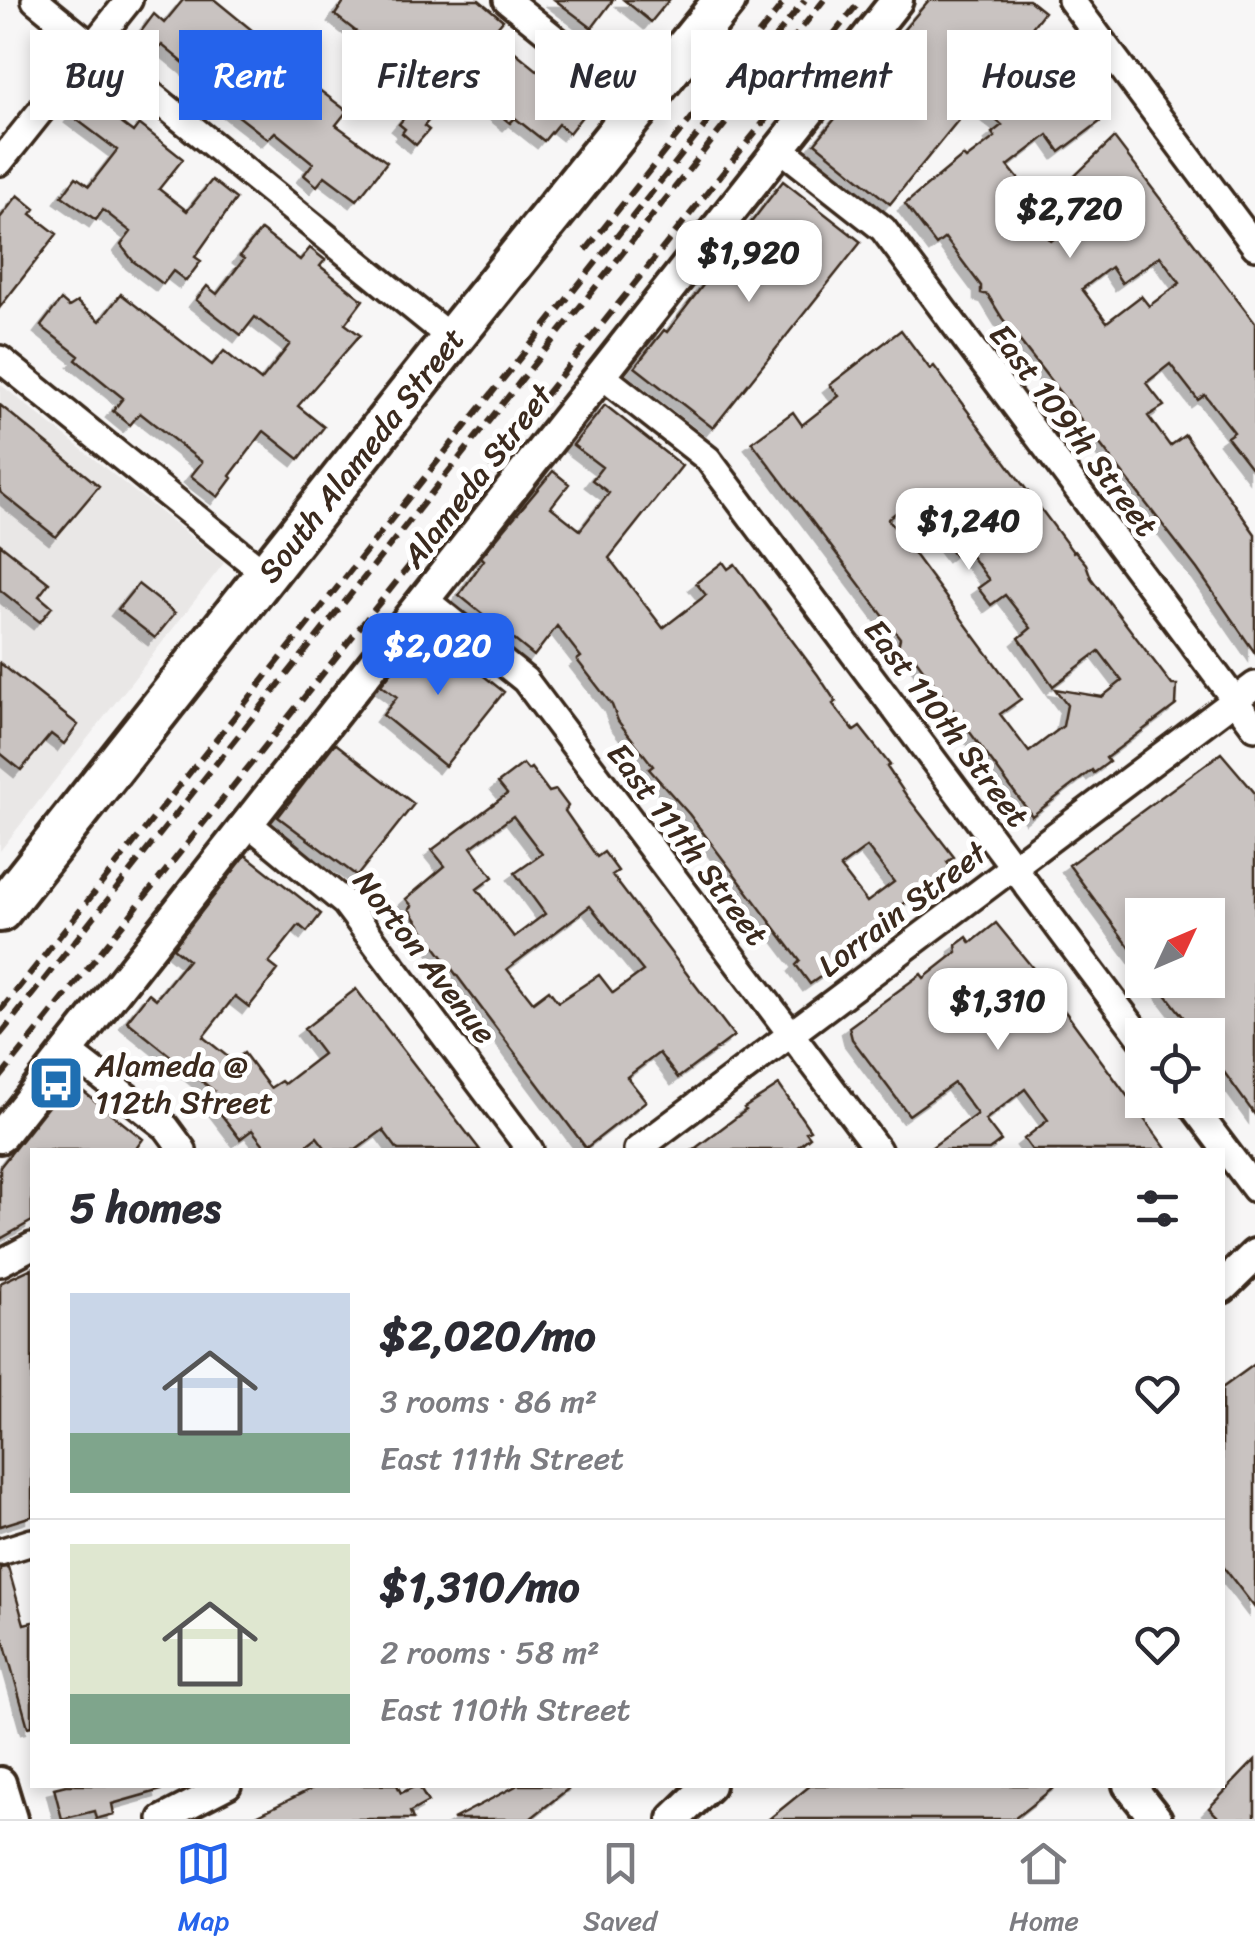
<!DOCTYPE html>
<html lang="en">
<head>
<meta charset="utf-8">
<style>
  :root { --surface:#fff; --page:#f7f7f7; --text:#2b2b33; --muted:#7c7c81; --line:#e1e1e2; --accent:#2563eb }
  body { margin:0; font-family:Sriracha,sans-serif; background:var(--page); color:var(--text); height:100vh; display:flex; flex-direction:column; font-size:38px; white-space:nowrap }
  * { box-sizing:border-box; margin:0 }
  p { font-size:32px; color:var(--muted) }
  .icon { flex:none; width:55px; height:55px; fill:none; stroke:currentColor; stroke-width:2; stroke-linecap:round; stroke-linejoin:round }
  .map { position:relative; flex:1; overflow:hidden }
  .panel { position:absolute; left:30px; top:1148px; width:1195px; height:640px; display:flex; flex-direction:column; background:var(--surface); border-radius:0px; box-shadow:0 5px 15px #0003 }
  .panel>* { flex:none }
  .banner { position:absolute; left:30px; top:30px; width:1195px; height:90px; display:flex; gap:20px }
  .needle { width:65px; rotate:46deg }
  .buttons { position:absolute; left:1125px; top:898px; display:grid; gap:20px }
  .buttons a { display:grid; place-items:center; width:100px; height:100px; border-radius:0px; background:var(--surface); box-shadow:0 5px 15px #0003; font-size:50px }
  .price { position:absolute; translate:-50% -85px; padding:0 22px; border-radius:20px; background:#fff; color:#222; font-size:32px; line-height:65px; filter:drop-shadow(0 2px 5px #0008) }
  .price::after { content:''; position:absolute; left:50%; top:60px; width:30px; height:22px; margin-left:-15px; background:inherit; clip-path:polygon(0 0,100% 0,50% 100%) }
  .price.selected { background:var(--accent); color:#fff }
  ul { padding:0; list-style:none }
  li { display:flex; align-items:center; gap:30px; height:250px; padding:0 40px }
  li+li { border-top:2px solid var(--line) }
  li span { display:grid; place-items:center; flex:none; width:280px; height:200px; border-radius:0px; color:#555 }
  li>.icon { margin-inline-start:auto }
  span .icon { width:120px; height:120px; fill:#fffc; stroke-width:1 }
  li b { font-size:42px }
  h2 { display:flex; justify-content:space-between; align-items:center; height:120px; padding:0 40px; font-size:42px }
  .pill { padding:0 35px; border-radius:0px; background:var(--surface); box-shadow:0 5px 15px #0003; font-size:35px; line-height:90px }
  .pill.selected { background:var(--accent); color:#fff }
  .tab-bar { display:flex; justify-content:space-around; align-items:center; height:140px; border-top:2px solid var(--line); background:var(--surface); font-size:28px; color:var(--muted) }
  .tab-bar a { display:grid; justify-items:center; gap:5px }
  .tab-bar .selected { color:var(--accent) }
  .map>svg:first-child { display:block }
</style>
</head>
<body>
<div class="map">
<svg width="1255" height="1819" viewBox="0 0 1255 1819">
  <defs>
    <filter id="shadow"><feDropShadow dx="-7" dy="7" stdDeviation="0" flood-color="#0004"/></filter>
  </defs>
  <rect width="100%" height="100%" fill="#f7f6f6"/>
  <filter id="ink" filterUnits="userSpaceOnUse"><feTurbulence type="fractalNoise" baseFrequency=".01" numOctaves="2"/><feDisplacementMap in="SourceGraphic" scale="20" xChannelSelector="R" yChannelSelector="G"/><feConvolveMatrix kernelMatrix="1 2 1 2 8 2 1 2 1" color-interpolation-filters="sRGB"/></filter>
  <g filter="url(#ink)">
    <path fill="#e9e7e6" d="M0 384 224 563 0 851Z"/>
    <path fill="#c9c3c1" stroke="#3b2a1e" stroke-width="2.5" fill-rule="evenodd" filter="url(#shadow)" d="M183 0H215L253 31 247 39 290 74 293 70 347 111 336 125 387 162 357 200 325 176 317 186 304 175 313 163 275 132 268 139 228 108 230 105 212 91 214 88 162 45 153 57 134 41 154 14 164 23Z
      M345 0H479L503 20 492 33 575 101 572 104 584 114 569 133 558 124 544 141 515 118 510 123 491 108 495 103 465 77 424 126 429 130 416 145 402 133 405 129 399 124 421 98 374 62 382 52 335 15ZM429 29 458 53 434 82 405 59Z
      M555 0H613L592 28Z
      M624 0H669L651 22Z
      M929 0H1029L1044 12 1015 49 1038 67 1072 42 1097 75 1078 89 1101 121 1060 152 1048 135 1008 166 1021 182 1011 189 1051 241 1080 220 1058 192 1114 138 1255 323V473L1227 437 1234 432 1205 395 1198 400 1170 364 1146 383 1164 406 1148 416 1170 446 1185 435 1255 534V653L1197 569 1002 318 988 295 981 293V286L945 238 936 245 905 204 963 156 966 159 995 137 992 133 1002 125 973 102 890 204 815 143 863 85 860 83 867 73ZM1160 256 1180 283 1149 306 1141 296 1107 322 1082 289 1111 267 1122 283Z
      M87 97 133 132 139 124 183 159 159 189 187 211 212 180 236 199 195 257 201 261 186 281 173 271 163 284 133 261 121 245 131 232 103 210 96 220 62 196 76 177 89 186 117 150 72 116Z
      M783 181 861 242 713 428 635 367 664 330 667 332Z
      M18 195 35 209 31 214 57 234 0 307V218Z
      M261 230 300 260 310 248 325 260 320 266 363 300 345 324 360 335 298 406 324 427 299 459 264 431 230 476 232 478 218 497 191 476 202 462 140 413 130 425 113 411 123 398 76 360 79 356 41 326 61 300 69 307 77 302 100 321 121 294 212 365 224 351 261 381 290 344 255 317 241 335 196 300 207 286 217 294 244 259 240 256Z
      M901 330 930 369 934 366 1073 552 1075 551 1086 564 1091 578 1172 685H1177L1176 705 1106 758 1109 762 1094 773 1092 770 1032 816 915 658 910 662 898 647 900 638 752 442 793 412 802 425 839 396 830 385ZM912 500 954 555 964 547 989 580 978 588 991 605 1005 595 1031 628 1019 638 1053 686 1099 651 1122 681 1102 697 1055 689 1067 705 1063 726 1029 752 1000 714 1021 699 888 519Z
      M0 405 99 486 56 537 0 492Z
      M605 405 682 466 609 558 663 628 706 595 696 583 723 562 728 569 735 564 818 675 836 702 833 704 854 731 860 727 890 765 887 767 906 795 954 857 947 862 955 874 927 896 923 890 881 920 884 924 853 946 857 951 810 984 796 965 800 961 689 814 649 769 653 766 618 721 612 705 577 660 581 657 557 626 534 656 459 595 484 560 481 557 553 471 569 484 551 507 580 530 609 493 592 480 602 467 573 445ZM867 847 894 882 867 902 840 867Z
      M0 544 49 583 39 596 52 607 40 622 0 590Z
      M138 584 175 613 155 638 118 609Z
      M426 630 504 692 445 766 383 715 397 697 381 685Z
      M0 663 78 725 64 744 51 734 21 770 0 753Z
      M335 743 414 804 357 876 278 817Z
      M1221 753 1255 793V1115L1208 1050V1035H1197L1155 980H1208V915H1142V964L1069 865Z
      M523 764 528 770 531 768 549 792 556 790 568 806 565 811 597 857 604 852 618 871 612 875 734 1036 678 1078 659 1053 627 1077 646 1101 586 1148 431 941 409 909 412 906 406 899 445 866 432 850 507 794 498 783ZM513 816 542 854 515 873 545 914 514 937 477 889 493 877 471 847ZM590 906 643 971 613 993 599 975 558 1002 549 990 533 1002 507 969Z
      M246 855 321 914 307 932 299 925 269 963 278 970 249 1007 235 996 203 1037 233 1061 244 1053 270 1088 281 1081 284 1084 323 1054 304 1029 356 989 480 1150H398L383 1130 356 1150H327L317 1137 300 1150H268L252 1130 240 1139 207 1096 214 1091 127 1021 149 993 156 999 188 960 173 948Z
      M996 923 1036 972 1167 1150H1032L1024 1139 1048 1120 1025 1089 985 1120 1001 1141 989 1150H928L977 1114 954 1083 909 1115 852 1039 849 1027 921 974 924 978 957 952 956 945 967 937 971 943Z
      M69 1080 143 1139 135 1150H32V1221L0 1239V1167Z
      M779 1085 810 1130 806 1132 810 1137 794 1150H693L746 1110 744 1108Z
      M32 1268V1516L0 1526V1283Z
      M1255 1364V1608L1222 1565V1388Z
      M8 1567 24 1624 32 1622V1726L28 1727 3 1638 0 1639V1568Z
      M1255 1760V1819H1220L1209 1808Z
      M66 1785H160L161 1790 112 1804 114 1814 96 1819 94 1811 62 1819 54 1788Z
      M319 1785H397L401 1793 418 1785 428 1802 410 1812 413 1819H250Z
      M518 1785H573L530 1819H453Z
      M811 1785H1057L1014 1819H769Z"/>
    <g fill="none" stroke-linecap="round" stroke-linejoin="round">
      <g stroke="#3b2a1e" stroke-width="32">
        <path id="minor" d="M35 0 452 339
          M507 0 640 107
          M1071 0 1255 246
          M780 148 883 229 1255 727
          M0 162 129 0
          M0 359 267 575
          M601 375 708 459 1142 1039
          M424 599 525 680 878 1150
          M248 823 345 903 530 1150
          M68 1051 166 1127 183 1150
          M1188 1100 1255 1189
          M637 1150 1255 685
          M0 1263 32 1246
          M0 1552 32 1542
          M162 1819 228 1785"/>
      </g>
      <g stroke="#3b2a1e" stroke-width="38">
        <path id="tertiary" d="M0 1137 897 0
          M1222 1287 1255 1255
          M0 1783 11 1819
          M1129 1785 1156 1819
          M674 1819 709 1785"/>
      </g>
      <g stroke="#3b2a1e" stroke-width="48">
        <path id="primary" d="M0 911 452 339 725 0"/>
      </g>
      <use href="#minor" stroke="#fff" stroke-width="25"/>
      <use href="#tertiary" stroke="#fff" stroke-width="30"/>
      <use href="#primary" stroke="#fff" stroke-width="40"/>
      <path stroke="#3b2a1e" stroke-width="6" stroke-dasharray="15 8" stroke-linecap="butt" d="M586 250 786 0
        M0 1011 805 0
        M0 1035 824 0
        M0 1078 861 0"/>
    </g>
  </g>
  <defs>
    <g id="bus-square" transform="scale(2.875)"><rect x="-9" y="-9" width="18" height="18" rx="4" fill="#1f6fb2" stroke="#fff"/><path d="M-5-6H5V4H4V6H2V4H-2V6H-4V4H-5ZM-3.5-4V0h7V-4ZM-3.5 1.2v1.5H-2V1.2ZM2 1.2v1.5H3.5V1.2Z" fill="#fff"/></g>
  </defs>
  <g fill-rule="evenodd">
    <use href="#bus-square" x="56" y="1083"/>
  </g>
  <g text-anchor="middle" stroke-width="10" stroke-linejoin="round" paint-order="stroke">
    <g font-size="32" fill="#3b2a1e" stroke="#fff">
      <text transform="translate(1074 430) rotate(53)" y="11">East 109th Street</text>
      <text transform="translate(361 455) rotate(-52)" y="11">South Alameda Street</text>
      <text transform="translate(477 476) rotate(-52)" y="11">Alameda Street</text>
      <text transform="translate(947 723) rotate(53)" y="11">East 110th Street</text>
      <text transform="translate(688 844) rotate(53)" y="11">East 111th Street</text>
      <text transform="translate(902 909) rotate(-37)" y="11">Lorrain Street</text>
      <text transform="translate(425 957) rotate(52)" y="11">Norton Avenue</text>
    </g>
    <g font-size="32" fill="#3b2a1e" stroke="#fff" text-anchor="start">
      <text x="95" y="1076">Alameda @<tspan x="95" dy="37">112th Street</tspan></text>
    </g>
  </g>
</svg>
<div class="buttons">
<a><svg class="needle" viewBox="-14 -14 28 28"><path d="M0-13l5 13h-10z" fill="#e53935"/><path d="M0 13l5-13h-10z" fill="#7c7c81"/></svg></a>
<a><svg class="icon" aria-label="locate" viewBox="0 0 24 24"><circle cx="12" cy="12" r="6"/><path d="M12 2v4M12 18v4M2 12h4M18 12h4"/></svg></a>
</div>
<b class="price" style="left:1070px;top:261px">$2,720</b>
<b class="price" style="left:749px;top:305px">$1,920</b>
<b class="price" style="left:969px;top:573px">$1,240</b>
<b class="price selected" style="left:438px;top:698px">$2,020</b>
<b class="price" style="left:998px;top:1053px">$1,310</b>
<div class="banner">
<a class="pill">Buy</a>
<a class="pill selected">Rent</a>
<a class="pill">Filters</a>
<a class="pill">New</a>
<a class="pill">Apartment</a>
<a class="pill">House</a>
</div>
<section class="panel">
<h2>5 homes<svg class="icon" aria-label="filters" viewBox="0 0 24 24"><path d="M4 7h16M4 17h16"/><circle cx="9" cy="7" r="2"/><circle cx="15" cy="17" r="2"/></svg></h2>
<ul>
<li><span style="background:linear-gradient(#c9d6e8 70%,#7fa58c 0)"><svg class="icon" aria-label="home" viewBox="0 0 24 24"><path d="M3 11l9-7 9 7M6 9v11h12V9"/></svg></span><div><b>$2,020/mo</b><p>3 rooms · 86 m²</p><p>East 111th Street</p></div><svg class="icon" aria-label="heart" viewBox="0 0 24 24"><path d="M12 20l-8-8c-3-5 5-10 8-4 3-6 11-1 8 4z"/></svg></li>
<li><span style="background:linear-gradient(#dfe7d0 75%,#7fa58c 0)"><svg class="icon" aria-label="home" viewBox="0 0 24 24"><path d="M3 11l9-7 9 7M6 9v11h12V9"/></svg></span><div><b>$1,310/mo</b><p>2 rooms · 58 m²</p><p>East 110th Street</p></div><svg class="icon" aria-label="heart" viewBox="0 0 24 24"><path d="M12 20l-8-8c-3-5 5-10 8-4 3-6 11-1 8 4z"/></svg></li>
</ul>
</section>
</div>
<nav class="tab-bar">
<a class="selected"><svg class="icon" aria-label="map" viewBox="0 0 24 24"><path d="M3 6l6-2 6 2 6-2v14l-6 2-6-2-6 2zM9 4v14M15 6v14"/></svg>Map</a>
<a><svg class="icon" aria-label="saved" viewBox="0 0 24 24"><path d="M7 4h10v16l-5-4-5 4z"/></svg>Saved</a>
<a><svg class="icon" aria-label="home" viewBox="0 0 24 24"><path d="M3 11l9-7 9 7M6 9v11h12V9"/></svg>Home</a>
</nav>
</body>
</html>
